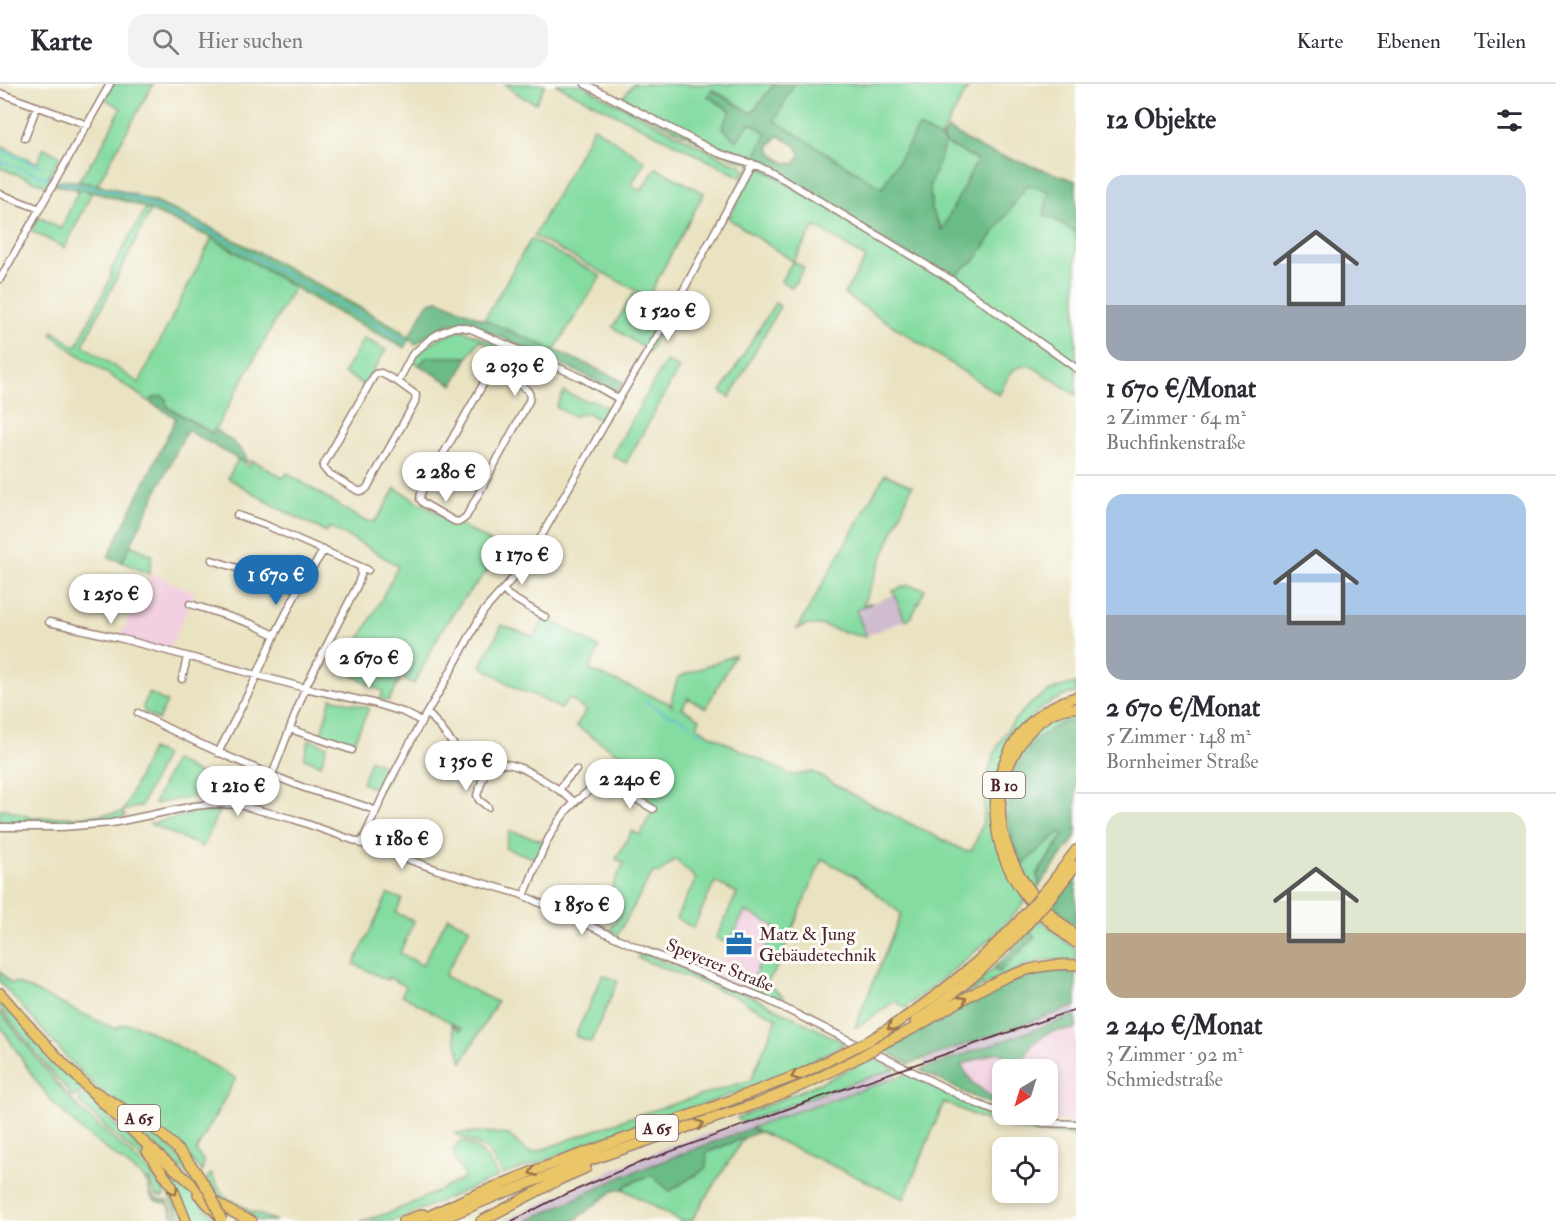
<!DOCTYPE html>
<html lang="de">
<head>
<meta charset="utf-8">
<style>
  :root { --surface:#fff; --page:#f2f2f3; --text:#2b2b33; --muted:#7c7c81; --line:#e1e1e2; --accent:#1f6fb2 }
  body { margin:0; font-family:"IM FELL Double Pica",serif; background:var(--page); color:var(--text); height:100vh; display:flex; flex-direction:column; font-size:22px; white-space:nowrap }
  * { box-sizing:border-box; margin:0 }
  p { font-size:20px; color:var(--muted) }
  .icon { flex:none; width:33px; height:33px; fill:none; stroke:currentColor; stroke-width:2; stroke-linecap:round; stroke-linejoin:round }
  .map { position:relative; flex:1; overflow:hidden }
  .side { display:flex; flex-direction:column; background:var(--surface); width:480px }
  .side>* { flex:none }
  .needle { width:39px; rotate:218deg }
  .fabs { position:absolute; left:992px; top:975px; display:grid; gap:12px }
  .fabs a { display:grid; place-items:center; width:66px; height:66px; border-radius:12px; background:var(--surface); box-shadow:0 3px 9px #0003; font-size:30px }
  .price { position:absolute; translate:-50% -51px; padding:0 14px; border-radius:21px; background:#fff; color:#222; font-size:20px; line-height:39px; filter:drop-shadow(0 2px 3px #0008) }
  .price::after { content:''; position:absolute; left:50%; top:36px; width:18px; height:14px; margin-left:-9px; background:inherit; clip-path:polygon(0 0,100% 0,50% 100%) }
  .price.selected { background:var(--accent); color:#fff }
  ul { padding:0; list-style:none }
  li { display:grid; align-content:center; gap:12px; height:318px; padding:0 30px }
  li+li { border-top:2px solid var(--line) }
  li span { display:grid; place-items:center; height:186px; border-radius:18px; color:#555 }
  li>.icon { margin-inline-start:auto }
  span .icon { width:108px; height:108px; fill:#fffc; stroke-width:1 }
  li b { font-size:26px }
  h2 { display:flex; justify-content:space-between; align-items:center; height:72px; padding:0 30px; font-size:26px }
  header { display:flex; align-items:center; gap:36px; box-sizing:border-box; height:84px; padding:0 30px; background:var(--surface); border-bottom:2px solid var(--line) }
  header strong { font-size:28px }
  nav { display:flex; gap:33px; margin-inline-start:auto; font-size:21px }
  .search { width:420px; height:54px; background:var(--page); display:flex; align-items:center; gap:15px; box-sizing:border-box; padding:0 21px; border-radius:18px; color:var(--muted); font-size:22px }
  main { display:flex; flex:1; min-height:0 }
  .map>svg:first-child { display:block }
</style>
</head>
<body>
<header>
<strong>Karte</strong>
<div class="search"><svg class="icon" aria-label="search" viewBox="0 0 24 24"><circle cx="10" cy="10" r="6"/><path d="M15 15l6 6"/></svg>Hier suchen</div>
<nav><a>Karte</a><a>Ebenen</a><a>Teilen</a></nav>
</header>
<main>
<div class="map">
<svg width="1076" height="1137" viewBox="0 0 1076 1137">
  <rect width="100%" height="100%" fill="#fdfcf7"/>
  <filter id="ink" filterUnits="userSpaceOnUse"><feTurbulence type="fractalNoise" baseFrequency=".0167" numOctaves="2"/><feDisplacementMap in="SourceGraphic" scale="12" xChannelSelector="R" yChannelSelector="G"/><feConvolveMatrix kernelMatrix="1 2 1 2 8 2 1 2 1" color-interpolation-filters="sRGB"/></filter>
  <filter id="wash" filterUnits="userSpaceOnUse"><feTurbulence type="fractalNoise" baseFrequency=".008" numOctaves="4" result="noise"/><feDisplacementMap in="SourceGraphic" scale="24" xChannelSelector="R" yChannelSelector="G"/><feGaussianBlur stdDeviation="1.35" result="paint"/><feColorMatrix in="noise" values="0 0 0 0 0 0 0 0 0 0 0 0 0 0 0 0 0 1.4 0 .05"/><feComposite in="paint" operator="in"/></filter>
  <g filter="url(#wash)">
    <rect width="100%" height="100%" fill="#eae3c2"/>
    <path fill="#f2cfe1" d="M151 489 195 509 168 568 119 555Z
      M745 827 775 842 749 905 713 894Z
      M1076 945V1031L1074 1036 1061 1037 1020 1031 1047 1030V986H1018L1034 959 1052 947Z
      M997 968 1012 975 1007 985 1002 986V996L996 1011 1002 1015V1021L973 999 961 981Z"/>
    <path fill="#cfbdcf" d="M895 510 905 536 866 552 856 526Z
      M1076 922V931L926 983 923 975Z
      M895 985 898 993 780 1033 626 1091 527 1137H504L601 1091 666 1063 742 1039 836 1004Z"/>
    <path fill="#84dca0" stroke="#677e66" stroke-width="1.5" d="M110 0H153L97 101 78 97 98 69 121 24 103 14Z
      M504 0H545L536 19 524 14Z
      M555 0H582L602 12 729 77 741 81 745 85 741 93Z
      M633 0H688L691 2V0H774L752 29 713 6 708 12 731 27 736 57 750 38 768 49 752 79 941 189 1027 101 1050 107 1044 131 1054 135 1076 148V311L1033 283C1011 277 1007 296 999 311L844 210 866 174 815 142 793 177 804 184 792 204 781 197 793 177 729 135 745 102 741 100 751 79 733 74 619 18Z
      M794 0H970L940 54 919 43 882 105 774 37Z
      M594 43 645 77 631 102 641 107 656 84 704 109 648 213 534 152Z
      M945 59 977 76 943 146 931 125 930 101Z
      M0 62 37 79 44 64 60 72 49 92 54 97 50 103 0 84Z
      M79 105 92 108 65 164 31 147 39 133 61 145Z
      M146 124 151 126 83 261 139 299 212 154 294 203 215 346 212 349 153 314 150 318 73 267 51 250 53 247 76 263 111 193V186Z
      M531 155 601 192 554 266 484 236Z
      M634 209 671 228 649 268 613 243Z
      M775 219 780 222 730 313 721 308Z
      M462 246 480 253 521 271 520 276 479 256 468 273H428L419 281 412 277C426 261 440 251 462 246Z
      M364 254 386 266 364 301 344 289Z
      M666 277 679 284 626 379 612 371Z
      M564 308 586 317 593 316 608 324 601 337 588 329 572 332 556 323Z
      M238 375 249 383 251 377 257 379 283 394 287 389 363 436 374 438 383 426 395 404 435 428 484 454 505 467 463 515 441 547 414 600 401 593 389 617 380 615 383 608 343 586 381 516 398 482 364 461 329 443 326 448 278 424 228 394Z
      M885 390 912 402 863 520 872 519 856 526 866 552C849 554 826 538 810 541 806 541 801 543 797 545Z
      M130 461 152 471 149 490 122 478Z
      M908 501 925 505 911 534 905 536 893 507Z
      M545 533 599 564 589 586 669 619 672 622V613L678 593 735 571 706 624 688 614 682 624 700 635 697 642 707 649 789 690 796 691 813 688 853 711 965 767 972 766C975 758 980 749 982 740 986 726 983 709 987 694 996 650 1029 607 1076 599V609L1066 611 1045 621 1025 639 992 719 1025 818C990 859 948 891 905 924L895 917 859 942 855 943 901 830 856 793 822 775 774 889 766 899 784 913 775 915 749 905 775 842 745 827 729 860 716 854 737 809 715 798 693 844 676 834 696 795 675 775 658 790 653 788 618 850 610 847 623 823 607 813 624 779 616 775 632 747 640 751 653 725 616 705 634 680 576 642 586 627 569 614 561 625 534 611 519 606 481 582 502 541 534 553Z
      M149 609 167 618 158 636 144 628 143 622Z
      M331 614 369 624 353 660 321 650Z
      M1076 628V638L1067 637 1016 684 1008 733 1023 780 1060 748 1064 751 1037 790 1039 802 1034 808C1023 793 1010 768 1007 750 1002 718 1008 684 1027 658 1032 650 1038 643 1046 638 1056 632 1065 629 1076 628Z
      M309 656 327 662 321 681 304 674Z
      M151 665 165 671 141 722 123 727 125 733 82 739H0V725H7L32 734 80 733 123 728Z
      M370 675 392 686 380 707 362 699Z
      M174 676 209 695 205 710 154 720Z
      M232 701 264 711 260 722C246 720 238 714 228 706Z
      M219 726 203 763 150 740 196 728Z
      M510 747 544 757 536 775 505 764Z
      M388 810 402 815 396 829 414 837 400 869 422 881 448 833 470 844 445 892 497 918 462 978 452 941 461 947 462 945 402 911 405 902 389 893 387 896 354 880Z
      M1041 835 1065 858 1076 865V876H1044L1023 883 957 914 993 885 999 888 1035 853 1030 848Z
      M640 868 753 913 845 959C800 986 751 1003 702 1021 636 1045 570 1068 503 1091L488 1066 454 1049 485 1048 509 1051 526 1067 536 1068 631 1033 751 996 777 934 747 920 744 916 638 874Z
      M0 887 10 899H17L115 945C126 937 130 940 142 943L236 994 196 1067 204 1078 202 1088 180 1063 97 1004 72 979 0 898Z
      M603 891 618 897 591 958 575 952Z
      M0 914 54 976 83 1005 79 1010 74 1013 70 1011 68 1006 51 988 0 924Z
      M0 928C26 958 48 992 76 1021 105 1052 140 1071 164 1107V1112L162 1113 156 1112 149 1095 148 1096 152 1111 154 1114 158 1116 168 1117 176 1137H175L168 1120 156 1117 151 1113 148 1101 143 1093 82 1047 52 1017 34 994 0 941Z
      M873 974 895 985 836 1004 742 1039 737 1034 824 997Z
      M908 990C944 1008 980 1029 1020 1039 1038 1043 1057 1044 1076 1044V1052L1016 1046 980 1034 944 1018 904 1115 751 1044 780 1033Z
      M85 1008 104 1029 142 1067 163 1092 183 1137H179C171 1113 159 1090 140 1073 130 1064 120 1057 111 1048 100 1039 91 1027 79 1019L80 1014Z
      M115 1024C148 1043 179 1066 198 1100L115 1026Z
      M744 1054 691 1137H680L623 1105 628 1100Z
      M463 1057C484 1067 487 1073 498 1093L394 1137H360C397 1129 429 1111 463 1095L464 1091 455 1075 453 1067 458 1059Z
      M162 1081 216 1135 217 1137H187Z
      M211 1090 223 1111 250 1127 276 1137H260L248 1132 218 1115 206 1095Z"/>
    <path fill="#6bbc86" stroke="#5a6e58" stroke-width="1.5" fill-rule="evenodd" d="M774 0H794L775 37 882 104 919 43 940 54 945 59 930 101 931 125 942 146 977 76 947 60 942 54 948 45 982 65 1076 97V148L1054 135 1044 131 1049 107 1027 101 975 176 950 195 752 79 767 49 750 39 736 57 722 43 731 27 708 12 712 6 752 29ZM778 51 796 62 800 70 795 80C784 80 773 73 769 63Z
      M59 96C131 98 204 140 267 173 311 197 355 221 399 245L409 253 426 222 432 217 439 216 591 282 624 298 620 305 615 308 583 290 471 240C446 236 434 247 415 261L409 254 405 264 329 224 212 154 138 121 92 108 55 101Z
      M427 273H468L453 301 419 281Z
      M162 312 166 315 167 323 212 349 215 346C228 354 243 363 248 378L238 375 187 346 122 478 108 473 176 334 150 318 153 314Z
      M1067 637 1076 638V752L1039 802 1037 791 1064 751 1060 748 1023 780 1013 757 1008 733 1016 684 1036 656 1057 641Z
      M1076 792V843L1053 822Z
      M1030 848 1035 853 999 888 993 885Z
      M1061 885H1076V922L909 980 885 967 986 907 1016 894 1039 887Z
      M1076 931V945L1052 947 1034 958 1018 985H1007L1011 975 997 968 961 981 973 999 1002 1021V1024L976 1014 920 986Z
      M751 1044 759 1048 707 1068 706 1084 670 1107 651 1091 628 1100 623 1105 613 1107 574 1137H527L626 1091Z"/>
    <g fill="none" stroke-linecap="round" stroke-linejoin="round">
      <path stroke="#60bade" stroke-width="1.5" d="M0 66 41 83
        M0 77 52 96
        M57 98 112 107 138 115 222 153 246 169 400 253 404 258
        M646 618 666 630 680 634 703 650"/>
    </g>
  </g>
  <g filter="url(#ink)">
    <g fill="none" stroke-linecap="round" stroke-linejoin="round">
      <g stroke="#9a8176" stroke-width="9">
        <path id="minor" d="M585 0 718 69 759 82 775 90 950 195 1076 284
          M0 9 88 41
          M25 54 37 22
          M0 110 40 125
          M0 195 110 0
          M513 297 492 288 489 290 421 409 420 415 423 419 454 437 459 438 466 433 529 317C533 306 521 302 513 297L527 269
          M398 298 381 289 375 290 324 380 323 383 328 389 358 407H363L367 404 415 318 416 311 398 298 412 271 431 254 442 248 454 243H461L471 245 582 294 619 315
          M237 431 268 442 368 486
          M212 476 278 497 298 506
          M503 505 508 511 545 533
          M190 520 252 540 275 551
          M49 538 119 554 305 604 373 619 403 628 421 637
          M182 595 187 573
          M138 629C191 657 245 681 302 703 326 712 353 716 376 727
          M427 629C445 644 451 666 475 678 490 686 492 679 506 680 523 681 561 706 574 718
          M290 645 352 666
          M218 669 252 602 275 551 298 506 324 466
          M487 683 477 711 479 716 488 723
          M272 691 307 600 357 502 361 491V483
          M559 706 567 695 576 686
          M0 743H61L112 739 194 722 214 720 240 721 258 726 293 735 438 786 520 810 641 865 764 914 860 962
          M361 760 388 701 419 642 442 603 483 528 513 494 537 460 619 315 670 231 752 79
          M524 812C539 775 552 733 586 709 589 707 593 703 598 703 614 700 640 717 653 725
          M869 966 975 1019 1002 1030
          M1004 1030 1043 1039 1076 1040"/>
      </g>
      <g stroke="#9a8176" stroke-width="12">
        <path id="highway" d="M1076 613C1000 634 976 724 1011 789 1026 818 1050 840 1076 859
          M1076 624C1053 624 1036 638 1023 656 973 727 1013 806 1076 851
          M1050 801 1076 766
          M1056 807 1076 781
          M0 909C51 968 104 1023 163 1075 190 1098 218 1125 252 1137
          M915 938C954 910 990 881 1022 846
          M870 956C924 923 973 885 1017 839
          M884 959C895 953 907 948 918 942 967 914 1016 876 1076 881
          M96 1008C114 1020 134 1030 152 1043 169 1055 183 1070 195 1086
          M147 1067 172 1102 186 1137
          M198 1110 220 1133
          M403 1137 423 1130
          M418 1137 465 1115 536 1086 705 1026 803 989 848 967
          M437 1137 496 1112 579 1080 759 1019 810 998 860 973
          M481 1137 561 1095 586 1084"/>
      </g>
      <use href="#minor" stroke="#fff" stroke-width="6"/>
      <use href="#highway" stroke="#ebc669" stroke-width="9"/>
      <path stroke="#4a1f2b" stroke-width="1.5" d="M512 1137 555 1115 631 1082 815 1015 1076 925"/>
      <g stroke="#9a8176" stroke-width="12" stroke-linecap="butt">
        <path id="highway-bridge" d="M1017 839 1050 801
          M1022 846 1056 807
          M848 967 870 956
          M860 973 884 959
          M195 1086 210 1109 222 1137"/>
      </g>
      <use href="#highway-bridge" stroke="#ebc669" stroke-width="9"/>
    </g>
    <defs><path id="oneway-chevron" d="M-2-3.5L2.5 0L-2 3.5" fill="none" stroke-width="1.6" stroke-linecap="round" stroke-linejoin="round" transform="scale(1.5)"/></defs>
    <g stroke="#9a724a">
      <use href="#oneway-chevron" transform="translate(963 916) rotate(-30)"/>
      <use href="#oneway-chevron" transform="translate(891 943) rotate(148)"/>
      <use href="#oneway-chevron" transform="translate(795 992) rotate(159)"/>
      <use href="#oneway-chevron" transform="translate(700 1040) rotate(-18)"/>
      <use href="#oneway-chevron" transform="translate(533 1088) rotate(159)"/>
      <use href="#oneway-chevron" transform="translate(174 1107) rotate(63)"/>
    </g>
  </g>
  <defs>
    <g id="office-bare" transform="scale(2.07)"><path d="M-6-3h4V-5.5h4V-3h4V5H-6ZM-1-4.5V-3h2v-1.5ZM-6 0V1H6V0Z" fill="#1f6fb2" stroke="#fdfcf7" stroke-width="2.5" paint-order="stroke"/></g>
  </defs>
  <g fill-rule="evenodd">
    <use href="#office-bare" x="739" y="860"/>
  </g>
  <g text-anchor="middle" stroke-width="6" stroke-linejoin="round" paint-order="stroke">
    <g fill="#fdfcf7" stroke="#806168" stroke-width="1.5">
      <rect x="983" y="688" width="42" height="26" rx="4.5"/>
      <rect x="118" y="1021" width="42" height="26" rx="4.5"/>
      <rect x="636" y="1031" width="42" height="26" rx="4.5"/>
    </g>
    <g font-size="16" font-weight="bold" fill="#4a1f2b">
      <text x="1004" y="707">B 10</text>
      <text x="139" y="1040">A 65</text>
      <text x="657" y="1050">A 65</text>
    </g>
    <g font-size="18" fill="#4a1f2b" stroke="#fdfcf7" text-anchor="start">
      <text x="759" y="856">Matz &amp; Jung<tspan x="759" dy="21">Gebäudetechnik</tspan></text>
    </g>
    <g font-size="18" fill="#4a1f2b" stroke="#fdfcf7">
      <text transform="translate(720 881) rotate(22)" y="6">Speyerer Straße</text>
    </g>
  </g>
</svg>
<div class="fabs">
<a><svg class="needle" viewBox="-14 -14 28 28"><path d="M0-13l5 13h-10z" fill="#e53935"/><path d="M0 13l5-13h-10z" fill="#7c7c81"/></svg></a>
<a><svg class="icon" aria-label="locate" viewBox="0 0 24 24"><circle cx="12" cy="12" r="6"/><path d="M12 2v4M12 18v4M2 12h4M18 12h4"/></svg></a>
</div>
<b class="price" style="left:668px;top:258px">1 520 €</b>
<b class="price" style="left:515px;top:313px">2 030 €</b>
<b class="price" style="left:446px;top:419px">2 280 €</b>
<b class="price" style="left:522px;top:502px">1 170 €</b>
<b class="price selected" style="left:276px;top:522px">1 670 €</b>
<b class="price" style="left:111px;top:541px">1 250 €</b>
<b class="price" style="left:369px;top:605px">2 670 €</b>
<b class="price" style="left:466px;top:708px">1 350 €</b>
<b class="price" style="left:630px;top:726px">2 240 €</b>
<b class="price" style="left:238px;top:733px">1 210 €</b>
<b class="price" style="left:402px;top:786px">1 180 €</b>
<b class="price" style="left:582px;top:852px">1 850 €</b>
</div>
<section class="side">
<h2>12 Objekte<svg class="icon" aria-label="filters" viewBox="0 0 24 24"><path d="M4 7h16M4 17h16"/><circle cx="9" cy="7" r="2"/><circle cx="15" cy="17" r="2"/></svg></h2>
<ul>
<li><span style="background:linear-gradient(#c9d6e8 70%,#9aa5b1 0)"><svg class="icon" aria-label="home" viewBox="0 0 24 24"><path d="M3 11l9-7 9 7M6 9v11h12V9"/></svg></span><div><b>1 670 €/Monat</b><p>2 Zimmer · 64 m²</p><p>Buchfinkenstraße</p></div></li>
<li><span style="background:linear-gradient(#a9c7e8 65%,#9aa5b1 0)"><svg class="icon" aria-label="home" viewBox="0 0 24 24"><path d="M3 11l9-7 9 7M6 9v11h12V9"/></svg></span><div><b>2 670 €/Monat</b><p>5 Zimmer · 148 m²</p><p>Bornheimer Straße</p></div></li>
<li><span style="background:linear-gradient(#dfe7d0 65%,#b9a48a 0)"><svg class="icon" aria-label="home" viewBox="0 0 24 24"><path d="M3 11l9-7 9 7M6 9v11h12V9"/></svg></span><div><b>2 240 €/Monat</b><p>3 Zimmer · 92 m²</p><p>Schmiedstraße</p></div></li>
</ul>
</section>
</main>
</body>
</html>
